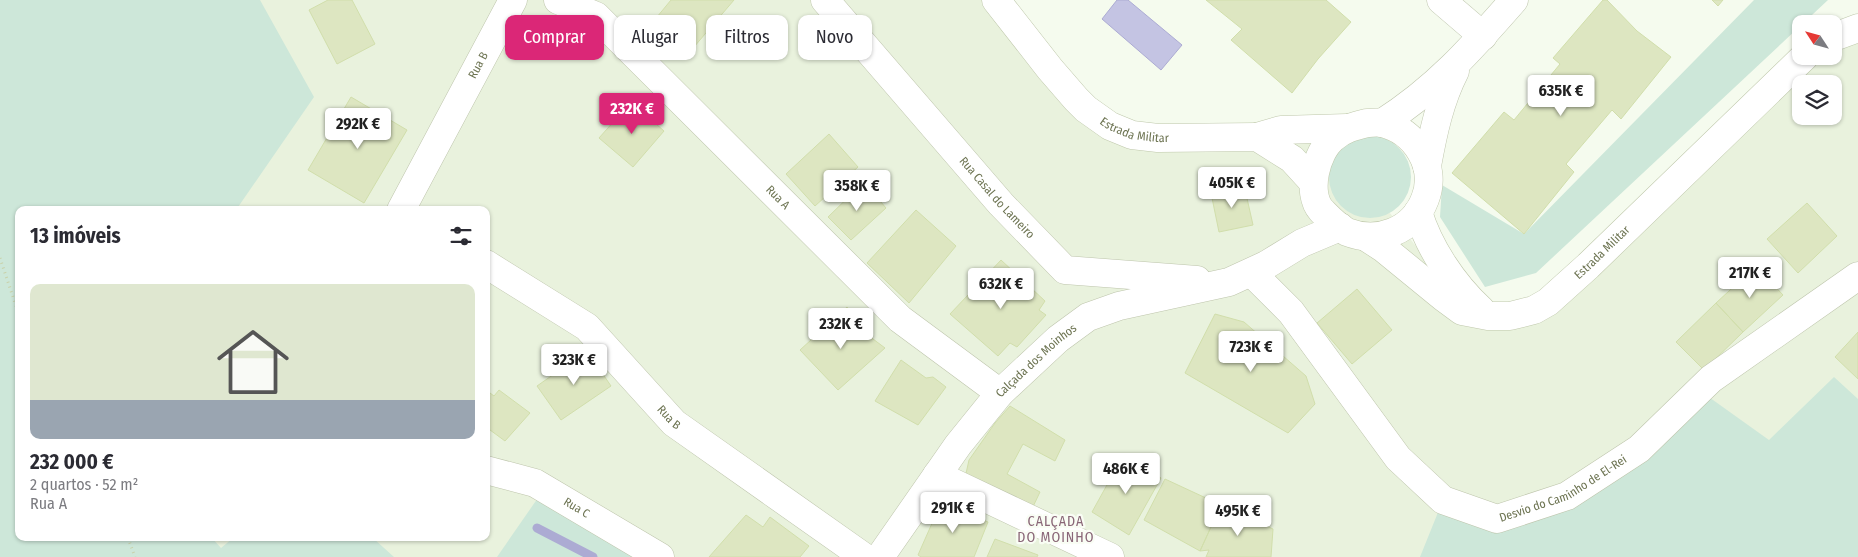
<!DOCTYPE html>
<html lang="pt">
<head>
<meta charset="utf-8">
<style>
  :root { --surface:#fff; --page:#f2f2f3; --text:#2b2b33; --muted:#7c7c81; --accent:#db2777 }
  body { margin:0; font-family:"Fira Sans Condensed",sans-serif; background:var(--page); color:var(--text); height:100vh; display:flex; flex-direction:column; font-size:19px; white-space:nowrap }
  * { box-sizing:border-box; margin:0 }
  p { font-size:16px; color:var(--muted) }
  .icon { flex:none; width:28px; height:28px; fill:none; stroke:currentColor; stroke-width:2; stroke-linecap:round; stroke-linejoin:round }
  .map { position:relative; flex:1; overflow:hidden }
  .panel { position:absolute; left:15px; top:206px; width:475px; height:335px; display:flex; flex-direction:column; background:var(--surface); border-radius:10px; box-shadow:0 1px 4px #0004 }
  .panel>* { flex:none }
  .banner { position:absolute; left:505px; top:15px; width:475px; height:45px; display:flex; gap:10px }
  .needle { width:32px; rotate:306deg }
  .buttons { position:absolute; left:1792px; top:15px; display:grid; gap:10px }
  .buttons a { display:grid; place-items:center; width:50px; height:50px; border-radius:10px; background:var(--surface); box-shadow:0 1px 4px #0004; font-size:25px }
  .price { position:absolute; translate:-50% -42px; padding:0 11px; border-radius:5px; background:#fff; color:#222; font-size:16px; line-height:32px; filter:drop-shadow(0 1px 2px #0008) }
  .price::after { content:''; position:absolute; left:50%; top:30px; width:15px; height:11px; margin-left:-8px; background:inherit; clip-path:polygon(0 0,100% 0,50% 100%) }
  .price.on { background:var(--accent); color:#fff }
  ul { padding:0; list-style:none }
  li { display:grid; align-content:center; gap:10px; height:265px; padding:0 15px }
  li span { display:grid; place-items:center; height:155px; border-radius:10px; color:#555 }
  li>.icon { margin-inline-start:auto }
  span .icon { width:90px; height:90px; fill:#fffc; stroke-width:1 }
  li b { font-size:21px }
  h2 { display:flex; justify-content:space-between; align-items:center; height:60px; padding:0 15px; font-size:21px }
  .pill { padding:0 18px; border-radius:10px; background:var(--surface); box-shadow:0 1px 4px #0004; font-size:18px; line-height:45px }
  .pill.on { background:var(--accent); color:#fff }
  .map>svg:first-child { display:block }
</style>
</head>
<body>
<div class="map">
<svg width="1858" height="557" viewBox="0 0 1858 557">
  <rect width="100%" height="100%" fill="#f5fbee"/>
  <path fill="#e9f2dd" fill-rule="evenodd" d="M0 0H1008L1103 118 1144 136 1303 135 1351 163 1425 258 1510 326 1815 59 1819 56H1834V45L1858 25V557H0ZM1801 84H1834V116H1801ZM19 210H486V538H19Z"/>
  <path fill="#cde7d9" d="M0 0H260L314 97 236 210H19V538H212L221 548 233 538H373L394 557H0Z
    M1754 0H1828L1536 273 1485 287 1440 217 1442 185 1524 234Z
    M1329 177a41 41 0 1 1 82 0a41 41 0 1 1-82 0Z
    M1834 377 1858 399V557H1420L1443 500 1497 519 1567 496 1699 390 1769 440Z
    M551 479 672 557H497Z"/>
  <path fill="#c4c4e3" stroke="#acabd3" d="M1117 0H1128L1182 45 1161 70 1102 19Z"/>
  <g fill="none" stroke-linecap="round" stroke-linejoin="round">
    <path stroke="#acabd3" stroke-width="9" d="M537 528 593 557"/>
  </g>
  <path fill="#dde6c1" stroke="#d1deab" d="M328 0H352L375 44 337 64 309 10Z
    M671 0H734L688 54 652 23Z
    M1206 0H1326L1351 22 1318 59 1292 93 1231 40 1242 29Z
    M1603 0H1607L1637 31 1671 57 1621 119 1612 110 1566 164 1574 172 1524 234 1452 173 1504 112 1514 120 1560 64 1553 58Z
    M1712 0H1723L1718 6Z
    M351 97 407 130 364 203 308 170Z
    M631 102 664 131 633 167 599 138Z
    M829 134 858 167 815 206 786 174Z
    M864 182 886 208 851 240 828 217Z
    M1244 185 1253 225 1219 232 1211 193Z
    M1807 203 1837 236 1798 273 1767 239Z
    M916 210 956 246 909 303 867 263Z
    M1001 260 1045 301 1039 310 1046 315 1017 347 1010 343 998 356 950 314Z
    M1756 266 1783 295 1743 332 1716 303Z
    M1357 289 1392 330 1352 364 1317 323Z
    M1716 303 1743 332 1704 370 1676 342Z
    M847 307 851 313 845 318 885 348 838 390 800 350Z
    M1215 314 1244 322 1306 376 1315 404 1288 433 1185 373Z
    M1858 332V379L1835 357Z
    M587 351 611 386 561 420 537 386Z
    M901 360 926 378 933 377 946 387 918 425 875 401Z
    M486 390 494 396 499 390 530 413 505 441 486 427Z
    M1010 406 1065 440 1055 461 1023 444 1007 474 1040 492 1030 513 965 478 969 460 995 423Z
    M1123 456 1161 478 1129 535 1092 512Z
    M1165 479 1221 505 1200 551 1144 520Z
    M941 503 988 522 974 557H921L918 555Z
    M1221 505 1273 529 1271 557H1206L1209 550 1200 551Z
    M746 515 763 527 770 517 809 546 800 557H709Z
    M995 539 1038 555 1037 557H987Z"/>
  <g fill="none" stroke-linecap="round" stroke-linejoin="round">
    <g stroke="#bec5ac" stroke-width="29">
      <g id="street">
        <path id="s1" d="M558 0 596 16 900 319 1000 393"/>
        <path id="s2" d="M825 0 1001 204 1065 270 1197 280"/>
        <path d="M1441 0 1483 36"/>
        <path d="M1382 123C1436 89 1472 48 1514 0"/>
        <path d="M1427 166C1433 133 1440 100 1455 71"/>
        <path id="s3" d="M401 210 513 0"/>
        <path id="s4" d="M486 264 587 327 674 423 864 557"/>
        <path id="s5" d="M1252 273 1291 312 1398 458 1443 500 1497 519 1567 496 1639 449 1711 379 1858 276"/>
        <path id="s6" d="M486 470 535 483 660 557"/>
        <path d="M937 475 1110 557"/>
        <path id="s7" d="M880 557 958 445 1000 393 1058 339 1088 317 1119 306 1229 282 1266 265 1302 243 1340 227"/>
      </g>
    </g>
    <g stroke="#bfc8ab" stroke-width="29">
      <g id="secondary">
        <path id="s8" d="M996 0 1050 69 1076 99 1086 109 1110 126 1132 135 1158 138 1257 137 1292 159 1313 182"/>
        <path d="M1834 37 1858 28"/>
        <path d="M1367 123C1372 123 1377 122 1382 123 1415 131 1438 166 1425 199 1413 231 1378 244 1347 232 1337 227 1329 218 1321 210 1306 193 1316 152 1333 138 1343 129 1354 126 1367 123Z"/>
        <path d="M1257 137 1281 130 1347 128"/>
        <path d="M1418 212C1429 248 1453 284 1481 310"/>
        <path id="s9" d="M1366 237 1383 248 1443 297 1462 311 1488 316H1510L1534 310 1548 302 1588 266 1805 56"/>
      </g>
    </g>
    <path stroke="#c9d2ab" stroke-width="3" stroke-dasharray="1 4" stroke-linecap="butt" d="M0 258 19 315
      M128 538 135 557"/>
    <use href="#street" stroke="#fff" stroke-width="28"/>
    <use href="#secondary" stroke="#fff" stroke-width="28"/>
  </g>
  <g text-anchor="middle" stroke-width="4.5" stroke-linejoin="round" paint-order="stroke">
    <g font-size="12" fill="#6d7452" stroke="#f9fdf4">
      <text dy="4" stroke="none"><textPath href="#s3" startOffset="164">Rua B</textPath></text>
      <text dy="4" stroke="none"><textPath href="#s8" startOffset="196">Estrada Militar</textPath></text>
      <text dy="4" stroke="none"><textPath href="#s1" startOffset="298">Rua A</textPath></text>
      <text dy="4" stroke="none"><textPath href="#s2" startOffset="262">Rua Casal do Lameiro</textPath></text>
      <text dy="4" stroke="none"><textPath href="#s9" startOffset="284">Estrada Militar</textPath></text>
      <text dy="4" stroke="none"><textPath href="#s7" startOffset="252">Calçada dos Moinhos</textPath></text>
      <text dy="4" stroke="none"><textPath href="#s4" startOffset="241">Rua B</textPath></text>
      <text dy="4" stroke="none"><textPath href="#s5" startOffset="428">Desvio do Caminho de El-Rei</textPath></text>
      <text dy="4" stroke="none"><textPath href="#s6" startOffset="99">Rua C</textPath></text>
    </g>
    <g font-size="14" letter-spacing="1" fill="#896677" stroke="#f9fdf4">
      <text x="1056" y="526">CALÇADA<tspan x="1056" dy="16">DO MOINHO</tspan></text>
    </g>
  </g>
</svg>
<div class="buttons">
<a><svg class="needle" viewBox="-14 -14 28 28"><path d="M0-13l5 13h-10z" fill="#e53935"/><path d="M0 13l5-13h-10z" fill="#7c7c81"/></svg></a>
<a><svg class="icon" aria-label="layers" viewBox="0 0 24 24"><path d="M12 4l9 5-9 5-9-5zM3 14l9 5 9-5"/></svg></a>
</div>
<b class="price" style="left:1561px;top:117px">635K €</b>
<b class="price on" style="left:632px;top:135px">232K €</b>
<b class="price" style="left:358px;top:150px">292K €</b>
<b class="price" style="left:1232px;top:209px">405K €</b>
<b class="price" style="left:857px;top:212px">358K €</b>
<b class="price" style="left:1750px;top:299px">217K €</b>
<b class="price" style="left:1001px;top:310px">632K €</b>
<b class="price" style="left:841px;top:350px">232K €</b>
<b class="price" style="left:1251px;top:373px">723K €</b>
<b class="price" style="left:574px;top:386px">323K €</b>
<b class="price" style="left:1126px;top:495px">486K €</b>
<b class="price" style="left:953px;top:534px">291K €</b>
<b class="price" style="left:1238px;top:537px">495K €</b>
<div class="banner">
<a class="pill on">Comprar</a>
<a class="pill">Alugar</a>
<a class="pill">Filtros</a>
<a class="pill">Novo</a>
</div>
<section class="panel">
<h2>13 imóveis<svg class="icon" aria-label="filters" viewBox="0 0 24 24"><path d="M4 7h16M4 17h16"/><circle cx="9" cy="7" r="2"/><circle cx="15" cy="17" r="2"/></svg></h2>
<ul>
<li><span style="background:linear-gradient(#dfe7d0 75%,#9aa5b1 0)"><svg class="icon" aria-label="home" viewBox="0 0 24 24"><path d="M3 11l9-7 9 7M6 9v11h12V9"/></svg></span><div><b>232 000 €</b><p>2 quartos · 52 m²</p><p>Rua A</p></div></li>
</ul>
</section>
</div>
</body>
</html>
